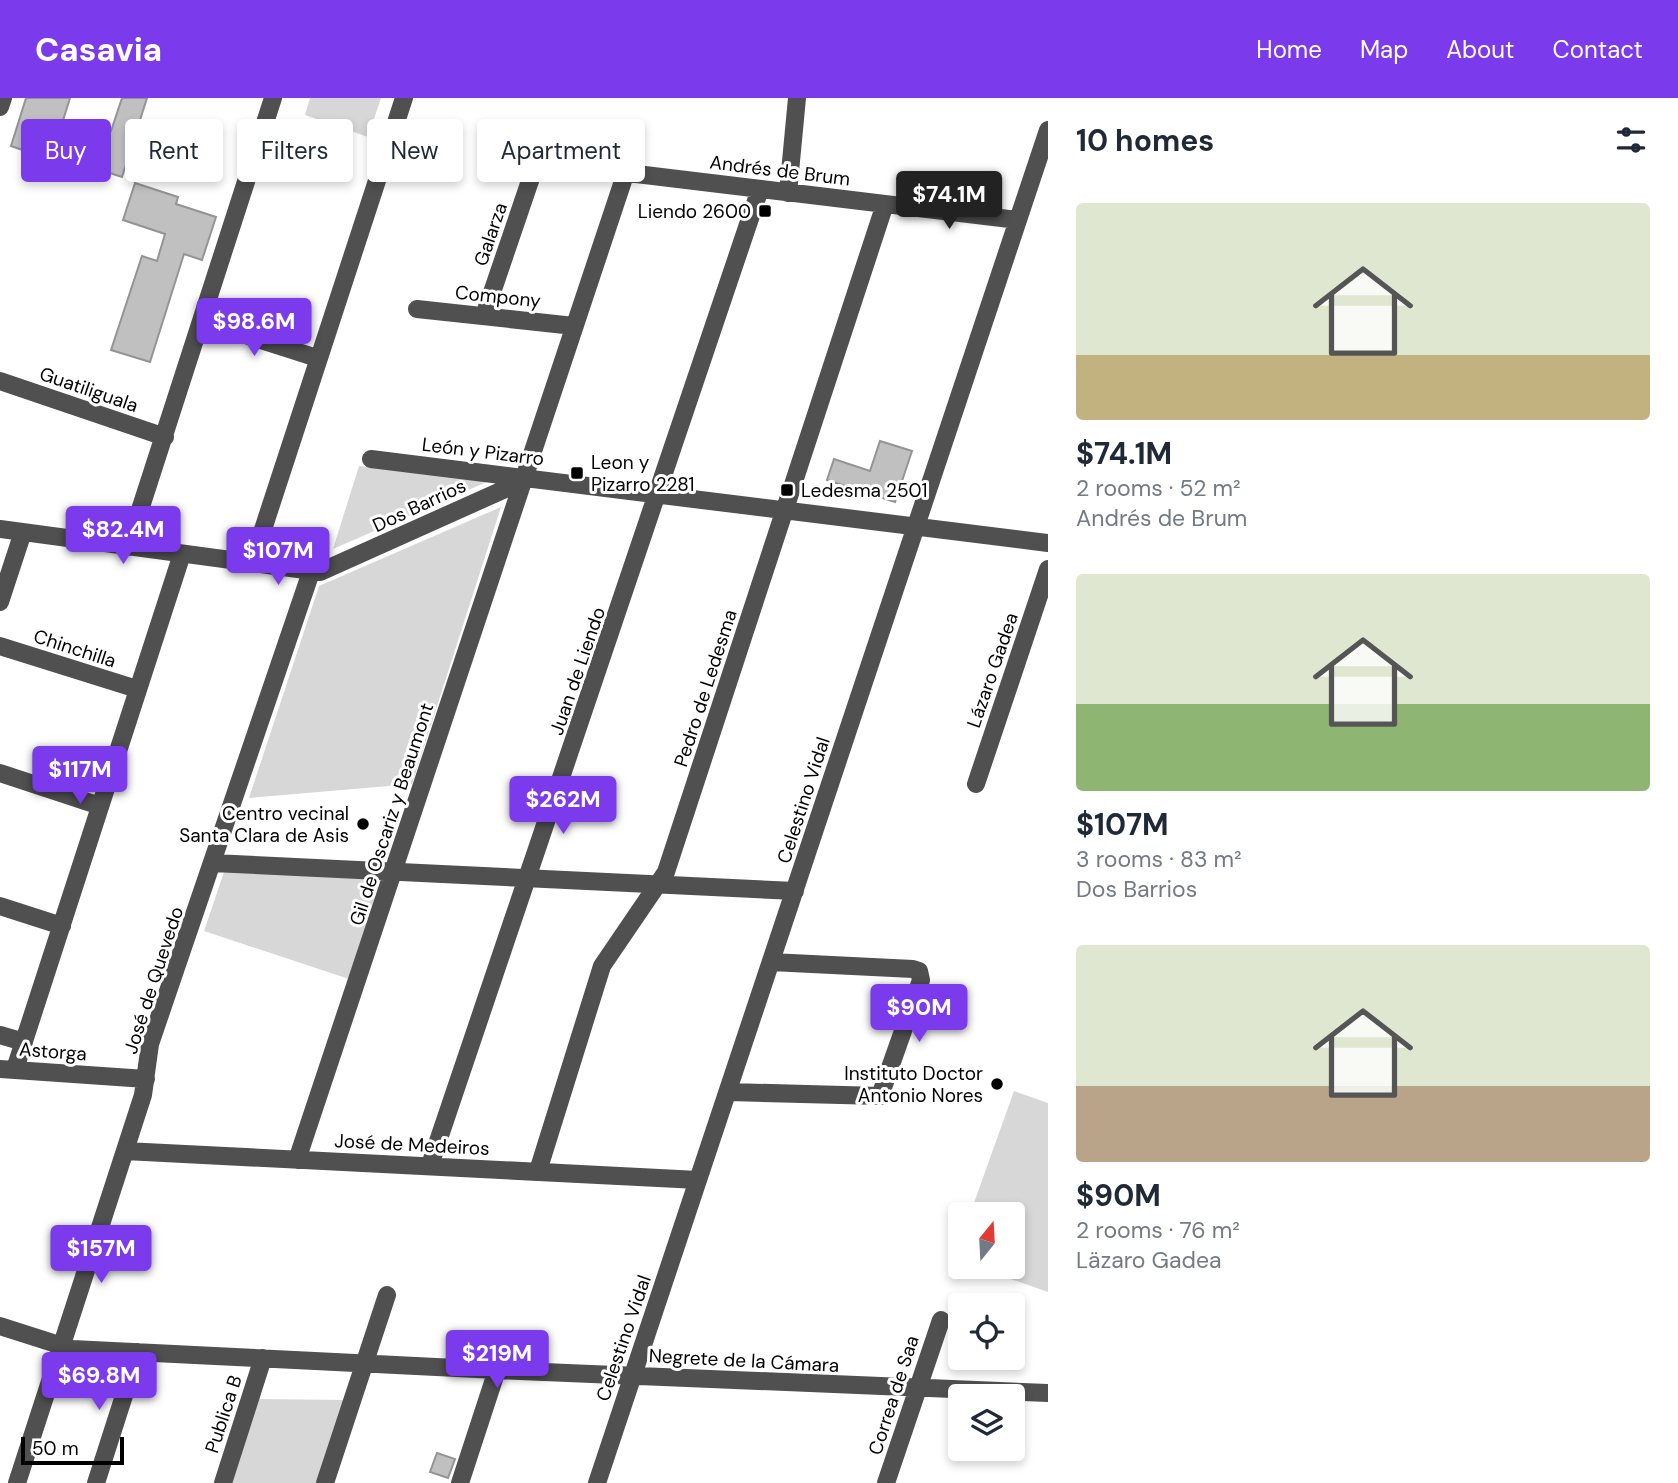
<!DOCTYPE html>
<html lang="en">
<head>
<meta charset="utf-8">
<style>
  :root { --surface:#fff; --page:#f2f2f3; --text:#1f2937; --muted:#747a83; --accent:#7c3aed }
  body { margin:0; font-family:"DM Sans",sans-serif; background:var(--page); color:var(--text); height:100vh; display:flex; flex-direction:column; font-size:26px; white-space:nowrap }
  * { box-sizing:border-box; margin:0 }
  p { font-size:23px; color:var(--muted) }
  .icon { flex:none; width:38px; height:38px; fill:none; stroke:currentColor; stroke-width:2; stroke-linecap:round; stroke-linejoin:round }
  .map { position:relative; flex:1; overflow:hidden }
  .panel { display:flex; flex-direction:column; background:var(--surface); width:630px }
  .panel>* { flex:none }
  .hud { position:absolute; left:21px; top:21px; width:665px; height:63px; display:flex; gap:14px }
  .needle { width:46px; rotate:18deg }
  .buttons { position:absolute; left:948px; top:1104px; display:grid; gap:14px }
  .buttons a { display:grid; place-items:center; width:77px; height:77px; border-radius:7px; background:var(--surface); box-shadow:0 4px 10px #0003; font-size:35px }
  .scale { position:absolute; left:21px; bottom:18px; width:103px; box-sizing:border-box; padding-left:7px; border:4px solid #000; border-top:0; font-size:19px; line-height:24px; white-space:nowrap; color:#000; -webkit-text-stroke:5px #fff; paint-order:stroke }
  .price { position:absolute; translate:-50% -60px; padding:0 16px; border-radius:7px; background:var(--accent); color:#fff; font-size:23px; line-height:46px; filter:drop-shadow(0 2px 4px #0008) }
  .price::after { content:''; position:absolute; left:50%; top:42px; width:21px; height:16px; margin-left:-10px; background:inherit; clip-path:polygon(0 0,100% 0,50% 100%) }
  .price.active { background:#222; color:#fff }
  ul { padding:0; list-style:none }
  li { display:grid; align-content:center; gap:14px; height:371px; padding:0 28px }
  li span { display:grid; place-items:center; height:217px; border-radius:7px; color:#555 }
  li>.icon { margin-inline-start:auto }
  span .icon { width:126px; height:126px; fill:#fffc; stroke-width:1 }
  li b { font-size:30px }
  h2 { display:flex; justify-content:space-between; align-items:center; height:84px; padding:0 28px; font-size:30px }
  .tag { padding:0 24px; border-radius:7px; background:var(--surface); box-shadow:0 4px 10px #0003; font-size:24px; line-height:63px }
  .tag.active { background:var(--accent); color:#fff }
  header { display:flex; align-items:center; gap:42px; box-sizing:border-box; height:98px; padding:0 35px; background:var(--accent); color:#fff }
  header strong { font-size:33px }
  nav { display:flex; gap:38px; margin-inline-start:auto; font-size:24px }
  main { display:flex; flex:1; min-height:0 }
  .map>svg:first-child { display:block }
</style>
</head>
<body>
<header>
<strong>Casavia</strong>
<nav><a>Home</a><a>Map</a><a>About</a><a>Contact</a></nav>
</header>
<main>
<div class="map">
<svg width="1048" height="1385" viewBox="0 0 1048 1385">
  <rect width="100%" height="100%" fill="#fff"/>
  <path fill="#d7d7d7" d="M310 0H381L368 39 305 17Z
    M359 368 489 383 333 451Z
    M501 409 412 686 249 700 319 488Z
    M226 768 383 778 349 881 204 833Z
    M1014 993 1048 1005V1194L977 1169H1013V1116H970Z
    M254 1301 352 1302 326 1385H227Z"/>
  <path fill="#c0c0c0" stroke="#949494" stroke-width="2" d="M26 0H70L60 32 92 42 96 29 111 33 122 0H147L122 79 54 57 52 62 11 48Z
    M135 85 178 99 176 106 216 119 202 162 184 156 150 264 111 252 142 158 157 163 165 136 123 122Z
    M880 343 912 353 895 404 827 382 834 361 870 373Z
    M437 1355 455 1361 448 1380 430 1374Z"/>
  <g fill="none" stroke-linecap="round" stroke-linejoin="round">
    <path stroke="#505050" stroke-width="18" d="M0 9 3 0
      M788 95 797 0
      M417 211 574 228
      M484 218 533 74 545 65 1018 122
      M202 223 317 260
      M0 283 165 339
      M371 361 1048 445
      M0 431 320 474 523 383
      M128 449 273 0
      M252 465 404 0
      M0 504 23 434
      M0 548 137 591
      M0 675 100 708
      M976 686 1048 471
      M213 765 795 793
      M0 808 62 828
      M0 937 24 944
      M0 971 146 981
      M15 971 182 456
      M729 994 880 998 921 882 919 873 913 871 771 864
      M125 1053 698 1082
      M297 1062 626 74
      M430 1067 760 91
      M538 1073 602 868 666 774 885 106
      M0 1228 72 1251 497 1272 1048 1295
      M17 1385 143 997 150 946 311 474
      M96 1385 138 1254
      M223 1385 263 1260
      M325 1385 387 1197
      M460 1385 497 1272
      M597 1385 1048 32
      M886 1385 941 1222"/>
  </g>
  <g fill="#000" stroke="#fff" stroke-width="2.5">
    <rect x="758" y="106" width="14" height="14" rx="3.5"/>
    <rect x="570" y="368" width="14" height="14" rx="3.5"/>
    <rect x="780" y="385" width="14" height="14" rx="3.5"/>
    <circle cx="363" cy="726" r="7"/>
    <circle cx="997" cy="986" r="7"/>
  </g>
  <g text-anchor="middle" stroke-width="6" stroke-linejoin="round" paint-order="stroke">
    <g font-size="19" fill="#000" stroke="#fff">
      <text transform="translate(780 72) rotate(7)" y="7">Andrés de Brum</text>
      <text transform="translate(490 136) rotate(-71)" y="7">Galarza</text>
      <text transform="translate(498 198) rotate(6)" y="7">Compony</text>
      <text transform="translate(89 291) rotate(19)" y="7">Guatiliguala</text>
      <text transform="translate(483 353) rotate(7)" y="7">León y Pizarro</text>
      <text transform="translate(419 407) rotate(-25)" y="7">Dos Barrios</text>
      <text transform="translate(75 550) rotate(18)" y="7">Chinchilla</text>
      <text transform="translate(992 572) rotate(-71)" y="7">Lázaro Gadea</text>
      <text transform="translate(577 573) rotate(-71)" y="7">Juan de Liendo</text>
      <text transform="translate(705 590) rotate(-72)" y="7">Pedro de Ledesma</text>
      <text transform="translate(803 702) rotate(-72)" y="7">Celestino Vidal</text>
      <text transform="translate(391 716) rotate(-72)" y="7">Gil de Oscariz y Beaumont</text>
      <text transform="translate(153 882) rotate(-72)" y="7">José de Quevedo</text>
      <text transform="translate(53 953) rotate(4)" y="7">Astorga</text>
      <text transform="translate(412 1046) rotate(3)" y="7">José de Medeiros</text>
      <text transform="translate(623 1240) rotate(-71)" y="7">Celestino Vidal</text>
      <text transform="translate(744 1262) rotate(3)" y="7">Negrete de la Cámara</text>
      <text transform="translate(893 1297) rotate(-72)" y="7">Correa de Saa</text>
      <text transform="translate(223 1316) rotate(-72)" y="7">Publica B</text>
    </g>
    <g font-size="19" fill="#000" stroke="#fff" text-anchor="end">
      <text x="751" y="120">Liendo 2600</text>
      <text x="591" y="371" text-anchor="start">Leon y<tspan x="591" dy="22">Pizarro 2281</tspan></text>
      <text x="801" y="399" text-anchor="start">Ledesma 2501</text>
      <text x="349" y="722">Centro vecinal<tspan x="349" dy="22">Santa Clara de Asis</tspan></text>
      <text x="983" y="982">Instituto Doctor<tspan x="983" dy="22">Antonio Nores</tspan></text>
    </g>
  </g>
</svg>
<div class="buttons">
<a><svg class="needle" viewBox="-14 -14 28 28"><path d="M0-13l5 13h-10z" fill="#e53935"/><path d="M0 13l5-13h-10z" fill="#747a83"/></svg></a>
<a><svg class="icon" aria-label="locate" viewBox="0 0 24 24"><circle cx="12" cy="12" r="6"/><path d="M12 2v4M12 18v4M2 12h4M18 12h4"/></svg></a>
<a><svg class="icon" aria-label="layers" viewBox="0 0 24 24"><path d="M12 4l9 5-9 5-9-5zM3 14l9 5 9-5"/></svg></a>
</div>
<div class="scale">50 m</div>
<b class="price active" style="left:949px;top:133px">$74.1M</b>
<b class="price" style="left:254px;top:260px">$98.6M</b>
<b class="price" style="left:123px;top:468px">$82.4M</b>
<b class="price" style="left:278px;top:489px">$107M</b>
<b class="price" style="left:80px;top:708px">$117M</b>
<b class="price" style="left:563px;top:738px">$262M</b>
<b class="price" style="left:919px;top:946px">$90M</b>
<b class="price" style="left:101px;top:1187px">$157M</b>
<b class="price" style="left:497px;top:1292px">$219M</b>
<b class="price" style="left:99px;top:1314px">$69.8M</b>
<div class="hud">
<a class="tag active">Buy</a>
<a class="tag">Rent</a>
<a class="tag">Filters</a>
<a class="tag">New</a>
<a class="tag">Apartment</a>
</div>
</div>
<section class="panel">
<h2>10 homes<svg class="icon" aria-label="filters" viewBox="0 0 24 24"><path d="M4 7h16M4 17h16"/><circle cx="9" cy="7" r="2"/><circle cx="15" cy="17" r="2"/></svg></h2>
<ul>
<li><span style="background:linear-gradient(#dfe7d0 70%,#c2b280 0)"><svg class="icon" aria-label="home" viewBox="0 0 24 24"><path d="M3 11l9-7 9 7M6 9v11h12V9"/></svg></span><div><b>$74.1M</b><p>2 rooms · 52 m²</p><p>Andrés de Brum</p></div></li>
<li><span style="background:linear-gradient(#dfe7d0 60%,#8fb573 0)"><svg class="icon" aria-label="home" viewBox="0 0 24 24"><path d="M3 11l9-7 9 7M6 9v11h12V9"/></svg></span><div><b>$107M</b><p>3 rooms · 83 m²</p><p>Dos Barrios</p></div></li>
<li><span style="background:linear-gradient(#dfe7d0 65%,#b9a48a 0)"><svg class="icon" aria-label="home" viewBox="0 0 24 24"><path d="M3 11l9-7 9 7M6 9v11h12V9"/></svg></span><div><b>$90M</b><p>2 rooms · 76 m²</p><p>Läzaro Gadea</p></div></li>
</ul>
</section>
</main>
</body>
</html>
